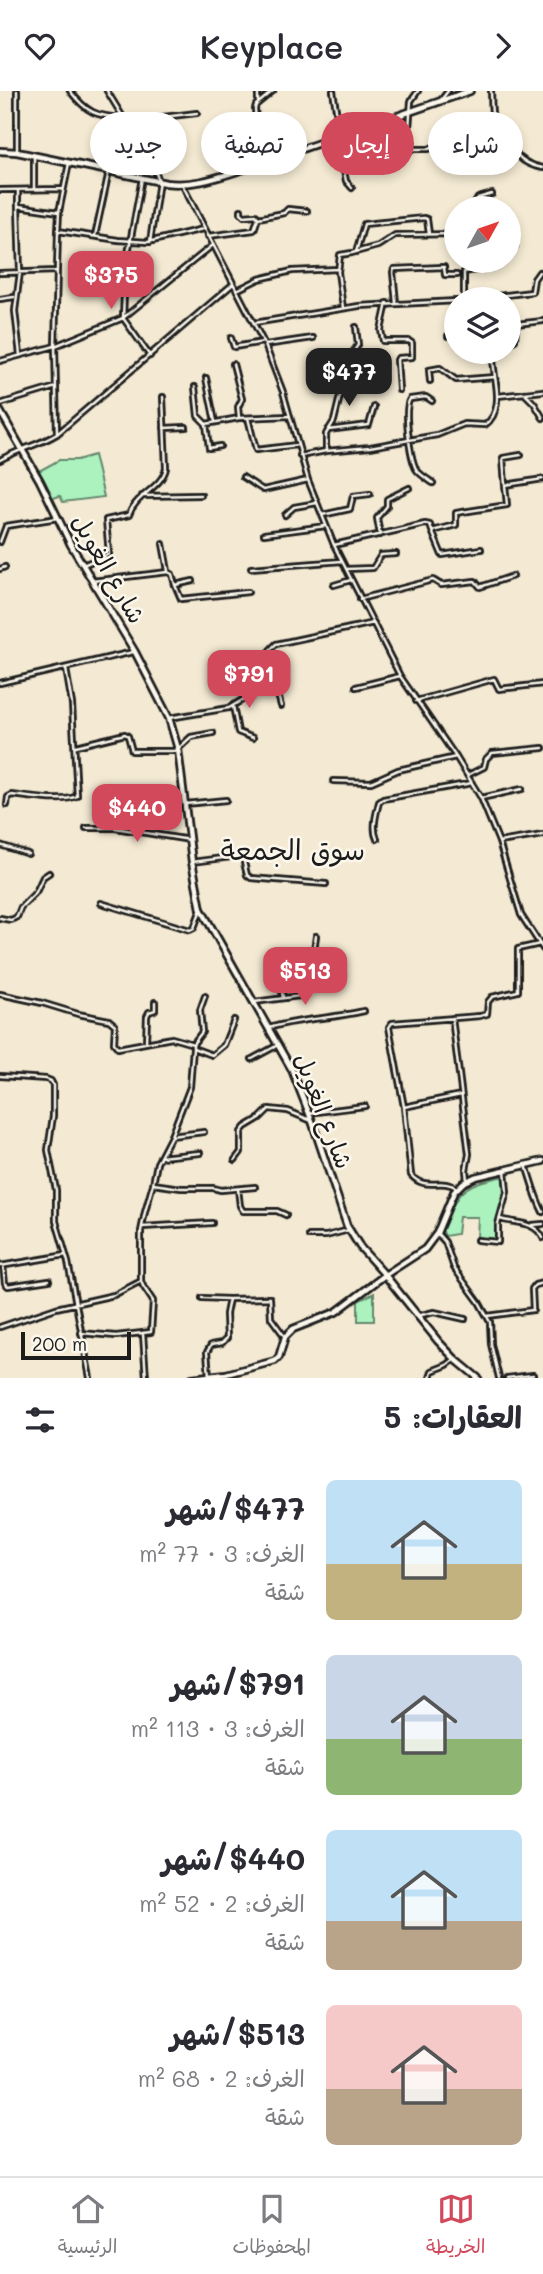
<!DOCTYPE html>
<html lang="ar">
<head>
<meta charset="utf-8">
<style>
  :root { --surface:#fff; --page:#f7f7f7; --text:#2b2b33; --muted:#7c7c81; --line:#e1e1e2; --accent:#d1495b }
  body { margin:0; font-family:Mali,"Playpen Sans Arabic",sans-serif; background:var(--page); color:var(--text); direction:rtl; height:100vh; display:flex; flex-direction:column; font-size:26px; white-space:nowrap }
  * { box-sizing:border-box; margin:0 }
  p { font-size:23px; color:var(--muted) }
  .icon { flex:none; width:38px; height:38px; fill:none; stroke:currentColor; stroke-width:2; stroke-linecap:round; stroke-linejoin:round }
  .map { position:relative; height:1287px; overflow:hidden; direction:ltr }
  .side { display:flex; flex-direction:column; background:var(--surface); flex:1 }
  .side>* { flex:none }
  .top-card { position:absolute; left:21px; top:21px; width:502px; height:63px; direction:rtl; display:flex; gap:14px }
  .needle { width:46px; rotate:50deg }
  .buttons { position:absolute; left:444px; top:105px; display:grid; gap:14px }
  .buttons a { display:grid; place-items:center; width:77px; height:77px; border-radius:50%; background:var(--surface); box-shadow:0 4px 10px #0003; font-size:35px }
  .scale { position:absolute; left:21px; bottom:18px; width:110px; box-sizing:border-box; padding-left:7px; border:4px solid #1c1c1c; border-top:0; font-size:19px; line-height:24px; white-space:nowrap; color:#1c1c1c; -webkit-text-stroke:5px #fbf7ec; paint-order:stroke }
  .price { position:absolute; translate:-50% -60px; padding:0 16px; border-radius:14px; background:var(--accent); color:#fff; font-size:23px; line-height:46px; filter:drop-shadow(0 2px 4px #0008) }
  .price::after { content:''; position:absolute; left:50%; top:42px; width:21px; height:16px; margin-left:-10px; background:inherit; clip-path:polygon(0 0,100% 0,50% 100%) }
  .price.active { background:#222; color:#fff }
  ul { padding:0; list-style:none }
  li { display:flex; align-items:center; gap:21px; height:175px; padding:0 21px }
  li span { display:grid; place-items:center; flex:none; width:196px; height:140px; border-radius:10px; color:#555 }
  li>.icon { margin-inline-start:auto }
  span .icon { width:84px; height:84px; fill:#fffc; stroke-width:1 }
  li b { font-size:30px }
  h2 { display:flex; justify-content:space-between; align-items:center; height:84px; padding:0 21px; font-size:30px }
  .pill { padding:0 24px; border-radius:32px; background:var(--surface); box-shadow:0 4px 10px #0003; font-size:24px; line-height:63px }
  .pill.active { background:var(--accent); color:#fff }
  header { display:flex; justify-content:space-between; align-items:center; height:91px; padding:0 21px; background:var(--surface); font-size:32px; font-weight:600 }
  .tabs { display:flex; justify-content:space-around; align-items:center; height:98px; border-top:2px solid var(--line); background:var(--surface); font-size:19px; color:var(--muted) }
  .tabs a { display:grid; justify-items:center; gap:4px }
  .tabs .active { color:var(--accent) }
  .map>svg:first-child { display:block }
</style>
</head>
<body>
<header><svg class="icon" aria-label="forward" viewBox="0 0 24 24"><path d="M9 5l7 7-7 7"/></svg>Keyplace<svg class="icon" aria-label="heart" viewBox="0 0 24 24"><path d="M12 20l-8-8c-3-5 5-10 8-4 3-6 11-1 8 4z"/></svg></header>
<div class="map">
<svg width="543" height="1287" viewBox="0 0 543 1287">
  <rect width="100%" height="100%" fill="#f4ead3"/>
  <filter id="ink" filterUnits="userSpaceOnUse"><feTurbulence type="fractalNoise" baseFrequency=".0143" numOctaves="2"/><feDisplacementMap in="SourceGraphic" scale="14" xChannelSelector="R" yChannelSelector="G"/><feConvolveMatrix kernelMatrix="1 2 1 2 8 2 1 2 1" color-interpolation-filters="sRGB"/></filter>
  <g filter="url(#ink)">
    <path fill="#abf2be" stroke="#64876d" stroke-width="2" d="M94 364 104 406 63 411 60 405 53 407 39 380 59 369H77Z
      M504 1085 506 1099 497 1127 496 1149 477 1147 478 1126H459L457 1143 445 1145 442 1139C458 1099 461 1094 504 1085Z
      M374 1202V1230H358V1210Z"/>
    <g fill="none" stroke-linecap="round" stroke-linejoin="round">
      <g stroke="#1c1c1c" stroke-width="8">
        <path id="street" d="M17 0V61
          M70 0C87 22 96 25 123 27
          M107 0 154 77 159 90 150 151
          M258 0V11
          M333 0 340 44
          M418 0 411 10 408 51 410 58H429L439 53 505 47C511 52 511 56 516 62 522 71 532 75 543 77
          M491 0C492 14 489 34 503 41
          M441 9 448 0
          M130 38 163 26 197 22
          M337 45 346 90 352 97
          M34 65V98
          M260 73 255 18 256 14 273 0
          M142 87 125 179 123 227 150 265
          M182 93 265 254 283 301 308 389 334 454 400 585 456 666 481 707 499 751 521 824 543 858
          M0 99 63 98
          M18 99V115L59 121
          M18 115 20 181 15 220 20 264
          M472 117 478 107 492 103
          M241 119V122L244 125 256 124 258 127 284 122 288 118 307 120
          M58 140 118 149 148 151 203 138
          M95 145 109 80
          M208 145 254 139 258 127
          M509 155H515
          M356 161 364 133 424 127 427 128 429 143
          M0 182 56 180
          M237 199 259 188 292 180 338 178
          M0 208 14 206
          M464 208V181L486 177 488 170
          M472 208 532 201 534 188 539 181
          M387 212 381 239 383 250H409L412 252V266L398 267 397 269 399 299
          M396 212 393 181 394 178 444 176 445 184H457
          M343 217 338 181 340 164 352 162 378 155 395 144 457 143
          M254 232 359 215 457 210
          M448 245H457
          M231 247 234 256 263 251
          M509 252 515 249 516 233 543 230
          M265 254 313 247
          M0 270 55 255 123 227 213 154
          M233 273 242 308 238 316 239 327
          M206 287 215 331
          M430 290 429 279 440 277 456 289 495 286 492 261
          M195 296 198 325 206 333
          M524 302 534 312 543 327
          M498 305 543 300
          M432 310 426 306 410 308C403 317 410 366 416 378 419 383 427 388 433 392
          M0 313 56 296
          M248 327 256 359 297 354
          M164 337 186 336
          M328 339 369 334 374 316
          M57 343 55 255 58 140 59 121 69 72
          M220 355 209 357 206 333 239 327 290 325
          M326 360 370 356 437 344 464 333 485 334C500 323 498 303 495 286
          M300 365 326 360V343L334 330 340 305 346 296 347 270 358 254 356 236
          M0 369C19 358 39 354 57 343L233 193
          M243 386 263 399 308 389
          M505 394 503 367 521 364
          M142 405 201 404
          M285 424 294 416 317 412
          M322 424 350 418 353 405 370 403
          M432 440 442 464 481 458
          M264 443 326 435
          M380 444 377 427 387 415V408L409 397
          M0 451 6 435 58 427
          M163 453 168 480
          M334 454 425 433 430 434 432 440 456 434V422L507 414 505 394 543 388
          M83 474 109 463 106 429 129 424C135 404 162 397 166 377L163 306
          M251 477 342 470
          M0 478 5 476
          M346 478 373 477 381 464 396 463
          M92 490 168 481 172 483 175 494 193 490
          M175 494 181 508 248 501
          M334 494 351 489
          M360 508 433 489 441 494 475 490 480 496 513 485
          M0 592 133 561
          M268 593 272 575 270 559 276 553 374 532
          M356 596 400 585
          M250 597 275 593 281 615
          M416 610 494 588 499 598 543 593
          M233 615 238 641 253 647
          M169 627 229 617 247 606 250 597 248 580 243 577 231 578
          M76 655 125 643 128 645 132 660H178
          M178 658 191 646 213 642
          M468 684 484 676 486 668 492 662 543 657
          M333 690 371 691 398 679 456 666
          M481 707 522 698
          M185 713 226 709
          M7 714 8 706 12 704C29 706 62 712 77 705L72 613 66 578
          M86 737H115L190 749
          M377 748C372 738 376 723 379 711L383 708 472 692
          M499 751 543 744
          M0 754 28 763
          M192 771 239 765 243 767 247 784 251 787 326 793
          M101 812 190 839 194 837 201 818
          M0 827 11 829 17 826 21 816 36 801 43 786 49 782
          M310 887 316 845
          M0 903 42 912 78 923 109 929 115 934 114 952 118 957 172 947 193 953V957L212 964 224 954 234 929
          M283 907 276 866 278 862 286 861
          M254 911 300 905 304 901 305 890 308 887 343 886
          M452 927 469 1063 466 1079 467 1090
          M269 937C300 927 332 928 364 920
          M146 951 147 925 149 921 155 919V911
          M193 953 202 941 200 919 205 905
          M252 968 278 954
          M0 985 46 988 51 990 53 994V1025L48 1059 56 1099V1130L68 1171 90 1287
          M404 1016 461 1004
          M309 1022 365 1015
          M171 1045 204 1041
          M160 1066 200 1062
          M235 1069 241 1061V1041L245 1036 260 1027 269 1018 288 1020 312 1030
          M526 1074C531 1089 535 1106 543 1121
          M153 1093 181 1097H213L221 1099 255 1096
          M457 1097C440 1086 426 1101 411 1084L404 1016 389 936 392 932 480 925 487 923 488 911 492 906 518 900V858L540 853
          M238 1098 240 1115 243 1120H277L286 1124
          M500 1128C517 1133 535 1130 543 1147
          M532 1134 543 1133
          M142 1136 212 1132
          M437 1142 445 1151 454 1177 479 1211 490 1231 491 1253 499 1287
          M309 1145H326L349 1139
          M477 1149 498 1151V1133L507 1101 505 1079
          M0 1175 66 1164
          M3 1175 5 1192 8 1195 49 1189
          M202 1207 229 1208 270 1207 271 1227 285 1246
          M417 1225 434 1221 465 1228
          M487 1225 533 1219 532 1198 535 1194 543 1192
          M0 1236 56 1217 114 1204 141 1190
          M81 1242 116 1245 151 1241 153 1210 143 1195 141 1190V1140L145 1121 153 1093 157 1072 171 1045 190 996 193 957
          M143 1243 146 1287
          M209 1285 207 1261 211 1254 222 1252 227 1247 226 1223 229 1208
          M430 1287 432 1280 447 1274 455 1268
          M507 1287 533 1284"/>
      </g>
      <g stroke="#1c1c1c" stroke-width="10">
        <path id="secondary" d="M0 60 17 61 166 92C192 95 213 88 238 80L470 0
          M0 320 40 390 71 454 135 561 169 627 178 658 192 771 201 818 292 979 312 1030 347 1135 360 1156 385 1184 438 1250 455 1268 478 1287
          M192 1287 226 1283 275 1270 279 1266 285 1246 293 1238 336 1221 385 1184 425 1158 437 1142 454 1101 463 1092 475 1086 543 1070"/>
      </g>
      <use href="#street" stroke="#fbf7ec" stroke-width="2.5"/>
      <use href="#secondary" stroke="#fbf7ec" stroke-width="4.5"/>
    </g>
  </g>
  <g text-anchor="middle" stroke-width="5" stroke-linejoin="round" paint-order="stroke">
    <g font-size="24" fill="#1c1c1c" stroke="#fbf7ec">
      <text transform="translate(108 478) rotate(60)" y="8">شارع الغويل</text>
      <text transform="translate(323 1020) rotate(69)" y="8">شارع الغويل</text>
    </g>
    <g font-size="28" fill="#1c1c1c" stroke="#fbf7ec">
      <text x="293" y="769">سوق الجمعة</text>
    </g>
  </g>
</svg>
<div class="buttons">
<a><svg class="needle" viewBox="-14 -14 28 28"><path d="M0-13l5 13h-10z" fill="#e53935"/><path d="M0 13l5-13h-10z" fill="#7c7c81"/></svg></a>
<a><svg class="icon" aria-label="layers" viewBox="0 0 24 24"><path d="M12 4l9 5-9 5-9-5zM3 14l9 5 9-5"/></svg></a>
</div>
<div class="scale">200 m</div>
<b class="price" style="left:111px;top:220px">$375</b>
<b class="price active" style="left:349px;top:317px">$477</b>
<b class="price" style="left:249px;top:619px">$791</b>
<b class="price" style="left:137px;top:753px">$440</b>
<b class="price" style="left:305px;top:916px">$513</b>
<div class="top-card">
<a class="pill">شراء</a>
<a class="pill active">إيجار</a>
<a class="pill">تصفية</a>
<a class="pill">جديد</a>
</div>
</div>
<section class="side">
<h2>العقارات: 5<svg class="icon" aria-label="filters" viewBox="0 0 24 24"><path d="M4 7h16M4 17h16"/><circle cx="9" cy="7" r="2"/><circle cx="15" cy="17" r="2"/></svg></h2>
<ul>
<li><span style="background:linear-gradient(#bfe0f5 60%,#c2b280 0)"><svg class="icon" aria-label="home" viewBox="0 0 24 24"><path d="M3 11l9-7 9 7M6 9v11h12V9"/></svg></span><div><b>$477/شهر</b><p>الغرف: 3 · 77 m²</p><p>شقة</p></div></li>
<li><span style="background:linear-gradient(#c9d6e8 60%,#8fb573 0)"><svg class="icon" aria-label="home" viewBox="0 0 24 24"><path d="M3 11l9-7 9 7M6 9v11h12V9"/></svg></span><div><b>$791/شهر</b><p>الغرف: 3 · 113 m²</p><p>شقة</p></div></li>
<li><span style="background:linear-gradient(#bfe0f5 65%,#b9a48a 0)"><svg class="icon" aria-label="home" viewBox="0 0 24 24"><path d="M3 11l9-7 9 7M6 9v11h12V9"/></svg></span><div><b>$440/شهر</b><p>الغرف: 2 · 52 m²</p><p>شقة</p></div></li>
<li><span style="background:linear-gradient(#f6c9c9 60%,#b9a48a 0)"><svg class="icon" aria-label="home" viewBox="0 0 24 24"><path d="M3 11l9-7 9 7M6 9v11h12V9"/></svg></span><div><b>$513/شهر</b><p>الغرف: 2 · 68 m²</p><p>شقة</p></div></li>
</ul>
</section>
<nav class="tabs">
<a class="active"><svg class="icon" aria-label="map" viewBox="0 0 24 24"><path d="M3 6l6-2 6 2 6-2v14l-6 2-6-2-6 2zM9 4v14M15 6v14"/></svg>الخريطة</a>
<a><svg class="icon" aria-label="saved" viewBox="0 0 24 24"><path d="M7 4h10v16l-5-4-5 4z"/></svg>المحفوظات</a>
<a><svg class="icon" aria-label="home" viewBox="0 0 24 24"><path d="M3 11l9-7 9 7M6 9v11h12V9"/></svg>الرئيسية</a>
</nav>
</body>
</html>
